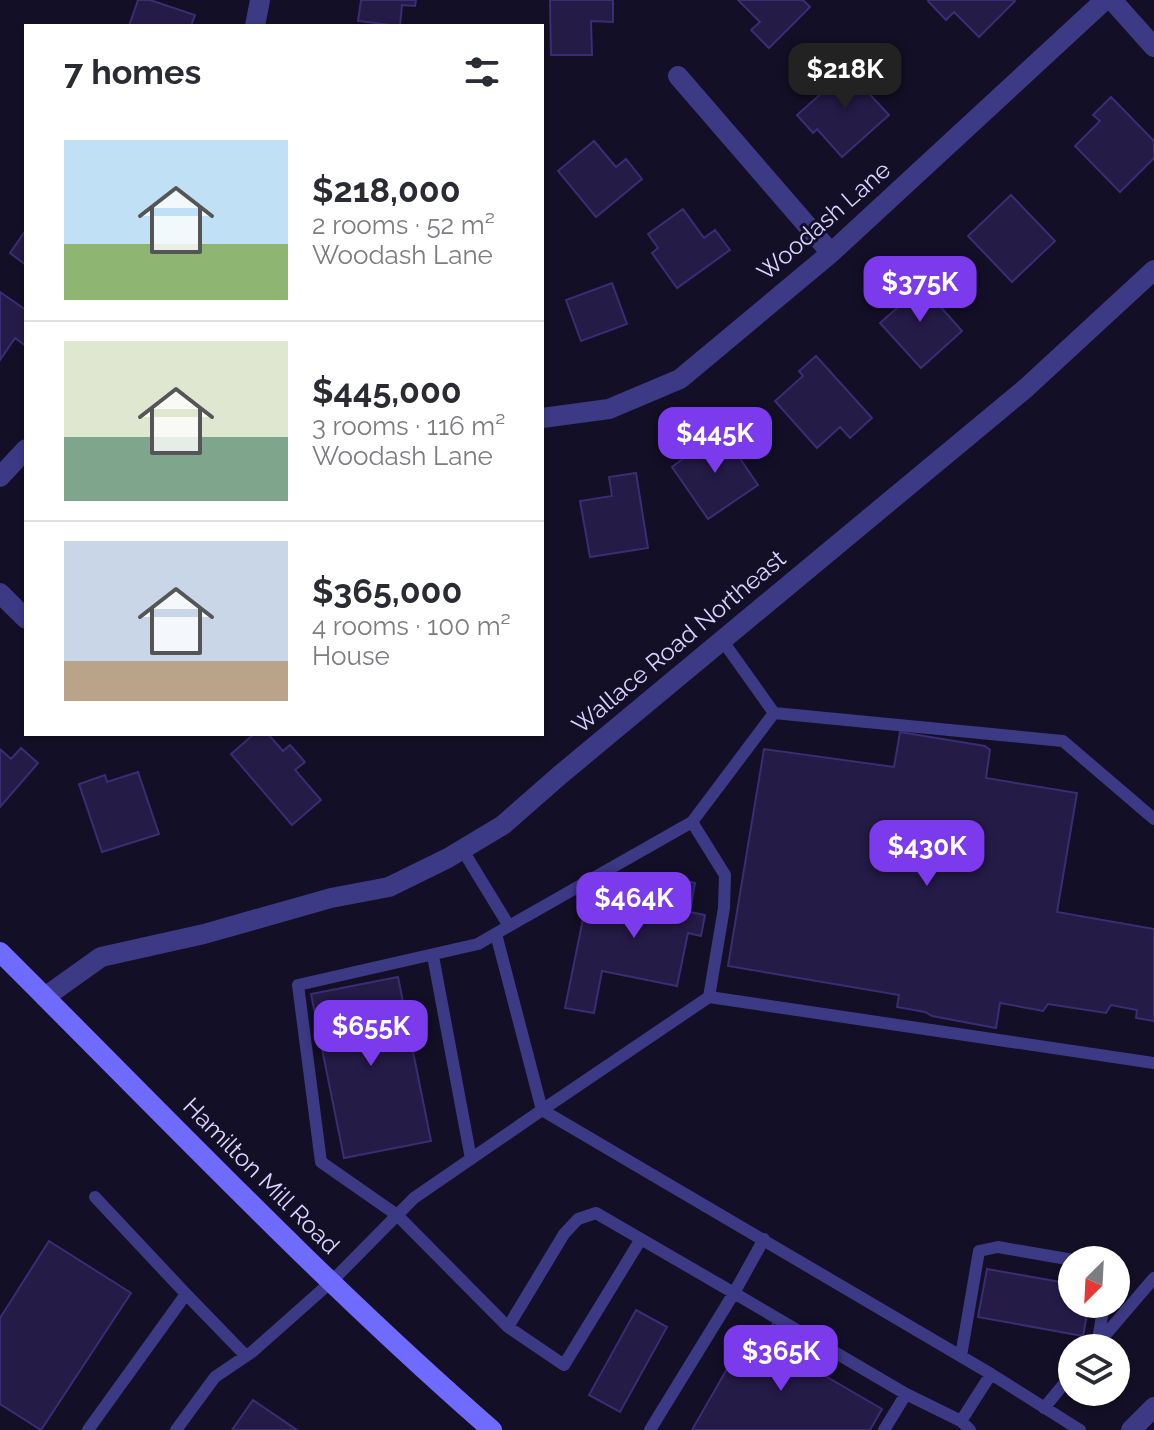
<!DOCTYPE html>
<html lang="en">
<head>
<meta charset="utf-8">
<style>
  :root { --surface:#fff; --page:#f2f2f3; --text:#2b2b33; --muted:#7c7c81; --line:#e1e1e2; --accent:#7c3aed }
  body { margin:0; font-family:Raleway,sans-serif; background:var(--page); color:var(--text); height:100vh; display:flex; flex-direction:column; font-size:30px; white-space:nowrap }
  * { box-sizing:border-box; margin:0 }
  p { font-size:26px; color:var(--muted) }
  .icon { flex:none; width:44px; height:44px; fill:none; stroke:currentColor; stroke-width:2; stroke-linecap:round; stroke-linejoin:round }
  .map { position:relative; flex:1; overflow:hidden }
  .sheet { position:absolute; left:24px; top:24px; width:520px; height:712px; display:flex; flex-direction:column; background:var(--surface); border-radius:0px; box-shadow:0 2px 6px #0004 }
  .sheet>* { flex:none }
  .needle { width:52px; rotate:204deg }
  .controls { position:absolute; left:1058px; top:1246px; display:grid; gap:16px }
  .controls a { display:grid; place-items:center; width:72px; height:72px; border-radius:50%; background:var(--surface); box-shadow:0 2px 6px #0004; font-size:40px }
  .price { position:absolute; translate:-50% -68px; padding:0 18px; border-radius:16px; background:var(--accent); color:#fff; font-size:26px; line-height:52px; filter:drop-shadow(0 2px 4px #0008) }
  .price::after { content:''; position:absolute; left:50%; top:48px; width:24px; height:18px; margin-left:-12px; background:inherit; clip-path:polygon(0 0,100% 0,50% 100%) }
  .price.current { background:#222; color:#fff }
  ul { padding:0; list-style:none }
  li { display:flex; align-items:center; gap:24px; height:200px; padding:0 40px }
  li+li { border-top:2px solid var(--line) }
  li span { display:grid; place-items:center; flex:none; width:224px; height:160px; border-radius:0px; color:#555 }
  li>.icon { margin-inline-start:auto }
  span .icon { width:96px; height:96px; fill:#fffc; stroke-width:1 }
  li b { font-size:34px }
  h2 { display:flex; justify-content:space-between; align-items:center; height:96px; padding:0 40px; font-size:34px }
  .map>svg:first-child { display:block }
</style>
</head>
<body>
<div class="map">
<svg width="1154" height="1430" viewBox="0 0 1154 1430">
  <rect width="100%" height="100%" fill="#130f26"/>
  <path fill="#241b47" stroke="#3b2d73" stroke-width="2" d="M138 0H150L195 15 191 26H129Z
    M361 0H416L415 6 402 5 400 26 358 21Z
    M550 0H613V22L591 21 592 55H551Z
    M738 0H803L810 7 769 48 751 30 760 22Z
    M929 0H1014L1015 1 979 37 954 12 946 20 928 1Z
    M858 61 873 78 863 87 889 115 842 157 817 129 813 133 797 115Z
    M1111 97 1154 141V158L1120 192 1075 146 1100 121 1093 115Z
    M594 141 616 167 626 159 642 179 596 217 558 171Z
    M1011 195 1055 241 1012 282 968 236Z
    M683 209 704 238 715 230 730 250 677 288 652 253 658 248 648 234Z
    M26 230V265L10 253Z
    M914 277 962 331 921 368 880 323 905 301 897 292Z
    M612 283 627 324 581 341 566 300Z
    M0 292 26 310V346L15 338 0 360Z
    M816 356 872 418 850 438 840 427 817 448 775 401 803 376 799 371Z
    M721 431 758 485 708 519 672 467Z
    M636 473 648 548 590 557 580 501 612 496 609 477Z
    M900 732 985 746 990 750 986 778 1077 793 1057 912 1154 929V1021L1136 1018 1137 1010 1111 1005 1106 1013 1048 1004 1043 1011 1000 1003 996 1028 932 1016 925 1012 897 1007 899 995 728 966 764 749 894 767Z
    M254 734H268L283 751 290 745 305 762 295 770 321 800 292 825 231 754Z
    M21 748 38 763 0 807V749L11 759Z
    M138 772 159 834 102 852 79 784 105 775 107 782Z
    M660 876 695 883 690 912 705 915 701 936 688 933 677 986 602 971 594 1013 565 1008 585 909 607 914 612 891 656 899Z
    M398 977 431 1141 344 1158 311 994Z
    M49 1241 131 1293 41 1430 0 1404V1318Z
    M987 1269 1072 1284V1304H1089L1083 1336 978 1317Z
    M636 1310 667 1327 620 1412 589 1395Z
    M774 1322 801 1338 791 1356 882 1409 870 1430H692L747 1334 762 1342Z
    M253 1400 297 1430H232Z"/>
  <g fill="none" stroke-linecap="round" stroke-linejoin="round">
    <path stroke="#3d3a85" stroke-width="12" d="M774 713 1063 741 1154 819
      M462 849 509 926 478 944 298 985 321 1162 397 1215 508 1327
      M509 926 692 822 774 713 722 640
      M496 934 542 1110 709 997 724 908 725 875 692 822
      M433 956 471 1159
      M709 997 1154 1063
      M641 1239 564 1365 508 1327 564 1234 578 1219 596 1213 734 1293 650 1430
      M764 1239 734 1293 906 1394 884 1430
      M183 1291 246 1356
      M1098 1340 1104 1304
      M1094 1348 1154 1278
      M961 1356 979 1251 998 1247 1073 1260
      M906 1394 961 1421 970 1430
      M1044 1408 1072 1374
      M961 1421 991 1374 1080 1430
      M88 1430 186 1294 95 1197
      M176 1430 215 1377 252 1352 331 1282 414 1198 542 1110 991 1374"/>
    <path stroke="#3d3a85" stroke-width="20" d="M1112 0 1154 47
      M255 26 260 0
      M678 76 831 253
      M542 418 609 409 680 379 831 253 1105 0
      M0 477 26 449
      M0 593 26 619"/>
    <path stroke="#3d3a85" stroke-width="20" d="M45 997 101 957 204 934 331 898 389 887 448 858 503 825 560 775 1026 388 1154 270
      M1131 1430 1154 1407"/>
    <path stroke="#6f6bff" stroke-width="20" d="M0 952C162 1113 320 1280 492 1430"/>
  </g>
  <g text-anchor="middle" stroke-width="6" stroke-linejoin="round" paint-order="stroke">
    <g font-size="24" fill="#d9d4ff" stroke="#130f26">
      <text transform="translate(824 221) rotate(-41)" y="8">Woodash Lane</text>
      <text transform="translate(679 642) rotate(-40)" y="8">Wallace Road Northeast</text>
      <text transform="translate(261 1176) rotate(45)" y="8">Hamilton Mill Road</text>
    </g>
  </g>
</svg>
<div class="controls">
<a><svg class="needle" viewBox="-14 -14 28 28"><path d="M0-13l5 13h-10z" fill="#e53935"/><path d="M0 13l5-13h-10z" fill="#7c7c81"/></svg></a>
<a><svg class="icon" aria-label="layers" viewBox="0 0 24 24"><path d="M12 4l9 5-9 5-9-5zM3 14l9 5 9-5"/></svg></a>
</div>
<b class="price current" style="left:845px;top:111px">$218K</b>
<b class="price" style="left:920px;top:324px">$375K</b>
<b class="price" style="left:715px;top:475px">$445K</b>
<b class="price" style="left:927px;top:888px">$430K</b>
<b class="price" style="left:634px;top:940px">$464K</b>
<b class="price" style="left:371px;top:1068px">$655K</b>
<b class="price" style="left:781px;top:1393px">$365K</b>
<section class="sheet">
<h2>7 homes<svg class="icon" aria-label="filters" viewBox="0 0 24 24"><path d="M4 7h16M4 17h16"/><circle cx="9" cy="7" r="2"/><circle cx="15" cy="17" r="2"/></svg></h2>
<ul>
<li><span style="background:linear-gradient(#bfe0f5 65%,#8fb573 0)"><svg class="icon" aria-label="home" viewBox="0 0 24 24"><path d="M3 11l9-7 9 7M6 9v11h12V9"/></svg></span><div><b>$218,000</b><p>2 rooms · 52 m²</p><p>Woodash Lane</p></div></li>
<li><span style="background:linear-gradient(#dfe7d0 60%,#7fa58c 0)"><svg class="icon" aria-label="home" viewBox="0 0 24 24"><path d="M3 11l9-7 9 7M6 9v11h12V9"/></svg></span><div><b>$445,000</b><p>3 rooms · 116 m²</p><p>Woodash Lane</p></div></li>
<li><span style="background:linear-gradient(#c9d6e8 75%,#b9a48a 0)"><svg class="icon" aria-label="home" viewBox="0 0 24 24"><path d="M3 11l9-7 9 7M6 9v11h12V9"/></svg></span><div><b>$365,000</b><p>4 rooms · 100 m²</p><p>House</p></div></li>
</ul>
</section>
</div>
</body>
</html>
